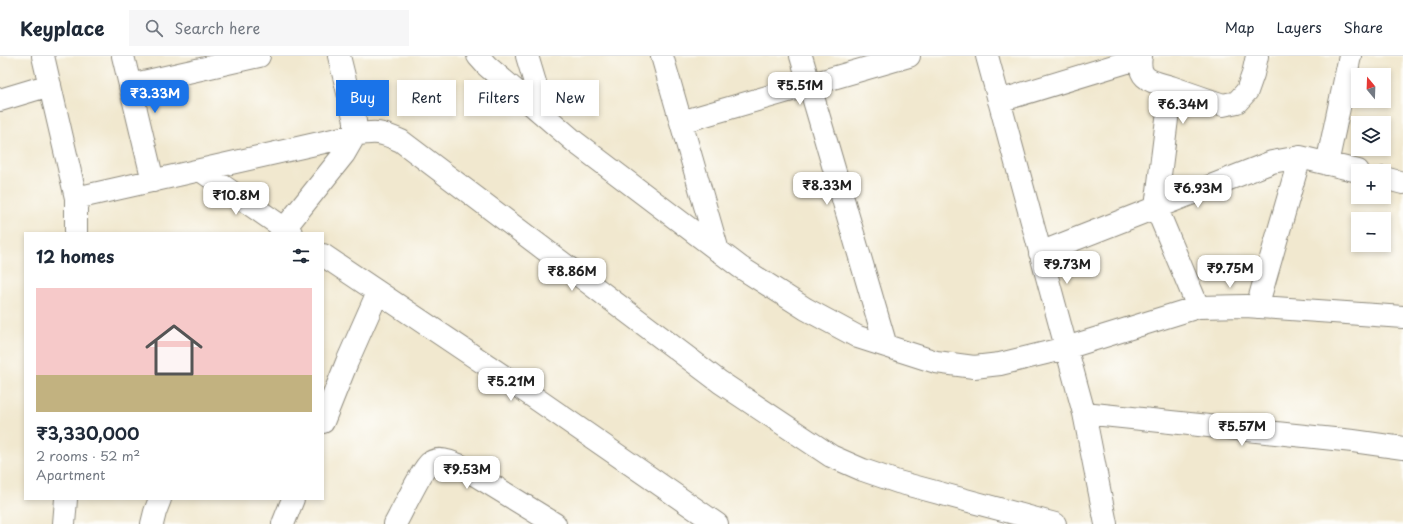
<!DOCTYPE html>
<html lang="en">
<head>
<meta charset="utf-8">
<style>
  :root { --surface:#fff; --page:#f6f6f7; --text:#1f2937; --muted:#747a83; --line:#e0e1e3; --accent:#1a73e8 }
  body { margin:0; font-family:"Playpen Sans",sans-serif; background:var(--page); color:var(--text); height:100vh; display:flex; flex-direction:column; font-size:15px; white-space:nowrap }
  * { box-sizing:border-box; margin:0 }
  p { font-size:13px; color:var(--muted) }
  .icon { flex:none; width:22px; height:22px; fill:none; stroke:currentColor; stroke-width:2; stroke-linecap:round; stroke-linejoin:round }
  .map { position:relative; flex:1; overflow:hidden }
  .details { position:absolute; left:24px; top:176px; width:300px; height:268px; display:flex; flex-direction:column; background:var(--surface); border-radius:0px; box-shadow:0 2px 6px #0003 }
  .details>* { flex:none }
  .banner { position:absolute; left:336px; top:24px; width:380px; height:36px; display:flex; gap:8px }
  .needle { width:26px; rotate:341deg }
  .controls { position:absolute; left:1351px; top:12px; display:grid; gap:8px }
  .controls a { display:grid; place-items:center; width:40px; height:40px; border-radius:0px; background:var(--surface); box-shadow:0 2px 6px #0003; font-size:20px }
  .price { position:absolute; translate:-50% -34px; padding:0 9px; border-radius:8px; background:#fff; color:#222; font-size:13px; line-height:26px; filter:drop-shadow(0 1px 2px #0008) }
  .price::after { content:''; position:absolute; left:50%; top:24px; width:12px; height:9px; margin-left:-6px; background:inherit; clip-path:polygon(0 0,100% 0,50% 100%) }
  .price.on { background:var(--accent); color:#fff }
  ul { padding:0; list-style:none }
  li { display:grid; align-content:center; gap:8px; height:212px; padding:0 12px }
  li span { display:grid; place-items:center; height:124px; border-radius:0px; color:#555 }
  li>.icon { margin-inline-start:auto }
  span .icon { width:72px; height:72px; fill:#fffc; stroke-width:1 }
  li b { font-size:17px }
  h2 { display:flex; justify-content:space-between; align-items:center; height:48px; padding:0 12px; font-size:17px }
  .pill { padding:0 14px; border-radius:0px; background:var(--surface); box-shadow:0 2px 6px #0003; font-size:14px; line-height:36px }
  .pill.on { background:var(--accent); color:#fff }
  header { display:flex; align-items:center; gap:24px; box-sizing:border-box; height:56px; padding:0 20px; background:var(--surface); border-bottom:1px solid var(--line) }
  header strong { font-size:19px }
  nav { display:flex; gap:22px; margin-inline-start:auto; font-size:14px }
  .search { width:280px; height:36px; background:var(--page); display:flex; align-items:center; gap:10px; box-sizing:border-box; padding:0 14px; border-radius:0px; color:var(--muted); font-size:15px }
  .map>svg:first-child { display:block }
</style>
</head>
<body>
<header>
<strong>Keyplace</strong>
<div class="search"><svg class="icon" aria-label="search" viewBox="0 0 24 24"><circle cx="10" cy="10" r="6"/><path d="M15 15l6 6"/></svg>Search here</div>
<nav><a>Map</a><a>Layers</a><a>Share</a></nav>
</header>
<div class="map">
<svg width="1403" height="468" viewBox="0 0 1403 468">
  <rect width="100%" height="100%" fill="#fdfcf7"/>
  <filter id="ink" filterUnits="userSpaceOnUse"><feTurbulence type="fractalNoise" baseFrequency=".025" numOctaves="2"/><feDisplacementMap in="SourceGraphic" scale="8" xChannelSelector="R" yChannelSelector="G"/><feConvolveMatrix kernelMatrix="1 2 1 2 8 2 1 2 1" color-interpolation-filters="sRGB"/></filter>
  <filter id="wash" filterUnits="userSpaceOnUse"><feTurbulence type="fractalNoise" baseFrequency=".012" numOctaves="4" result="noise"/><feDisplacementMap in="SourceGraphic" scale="16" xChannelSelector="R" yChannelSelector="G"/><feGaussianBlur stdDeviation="0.9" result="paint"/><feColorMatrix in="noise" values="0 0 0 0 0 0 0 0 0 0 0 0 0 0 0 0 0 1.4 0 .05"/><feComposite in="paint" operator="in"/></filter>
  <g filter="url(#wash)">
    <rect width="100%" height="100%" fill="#f1e8cf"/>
  </g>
  <g filter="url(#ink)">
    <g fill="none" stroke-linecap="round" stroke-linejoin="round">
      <g stroke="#8e8a7d" stroke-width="24">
        <path id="minor" d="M43 0 76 142V177
          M123 0 153 125
          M478 0 487 10 575 86 740 211 806 253 858 281 936 306 974 311 1000 308 1066 292 1198 251 1246 250 1403 261
          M527 0 545 60
          M662 0 718 195
          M801 0 886 290
          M987 0 1084 357 1106 468
          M1141 0C1137 25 1152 25 1171 31L1156 151 1198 251
          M130 29 259 0
          M1171 31 1223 49 1237 46 1247 35 1253 18 1257 0
          M0 44 50 29
          M999 45 1140 2
          M681 66 909 0
          M1327 108 1350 0
          M200 114 291 177
          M1384 122 1403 127
          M76 142 355 79C377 75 381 76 401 85L720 326 831 400 863 414 898 426 1055 468
          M281 177 344 98 355 79V65L339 0
          M1040 197 1272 106 1300 101 1358 115
          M323 199 512 326 717 468
          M1257 251 1300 101
          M1084 357 1353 385 1403 392
          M323 366 347 306 378 236
          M64 468 66 443
          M152 468 155 456 160 443
          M283 468 293 443
          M395 468C402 456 422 412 431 406 440 401 451 406 459 409L555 468"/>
      </g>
      <use href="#minor" stroke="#fff" stroke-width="22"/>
    </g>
  </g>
</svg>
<div class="controls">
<a><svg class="needle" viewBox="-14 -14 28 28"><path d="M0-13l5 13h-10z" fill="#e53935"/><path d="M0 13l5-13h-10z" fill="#747a83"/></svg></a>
<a><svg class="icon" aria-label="layers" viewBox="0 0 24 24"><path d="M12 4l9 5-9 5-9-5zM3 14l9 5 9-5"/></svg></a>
<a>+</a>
<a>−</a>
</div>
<b class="price" style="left:800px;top:50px">₹5.51M</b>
<b class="price on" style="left:155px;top:58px">₹3.33M</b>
<b class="price" style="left:1183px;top:69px">₹6.34M</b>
<b class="price" style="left:827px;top:150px">₹8.33M</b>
<b class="price" style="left:1198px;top:153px">₹6.93M</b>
<b class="price" style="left:236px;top:160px">₹10.8M</b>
<b class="price" style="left:1067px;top:229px">₹9.73M</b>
<b class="price" style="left:1230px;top:233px">₹9.75M</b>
<b class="price" style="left:572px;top:236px">₹8.86M</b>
<b class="price" style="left:511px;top:346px">₹5.21M</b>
<b class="price" style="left:1242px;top:391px">₹5.57M</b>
<b class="price" style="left:467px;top:434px">₹9.53M</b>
<div class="banner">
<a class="pill on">Buy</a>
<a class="pill">Rent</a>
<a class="pill">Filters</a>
<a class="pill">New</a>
</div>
<section class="details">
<h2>12 homes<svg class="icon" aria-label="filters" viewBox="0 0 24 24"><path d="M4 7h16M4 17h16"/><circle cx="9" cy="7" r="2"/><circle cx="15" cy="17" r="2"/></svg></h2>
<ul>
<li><span style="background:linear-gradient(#f6c9c9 70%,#c2b280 0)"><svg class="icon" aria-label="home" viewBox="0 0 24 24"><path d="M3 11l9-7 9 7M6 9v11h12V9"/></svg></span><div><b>₹3,330,000</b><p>2 rooms · 52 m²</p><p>Apartment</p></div></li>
</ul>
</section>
</div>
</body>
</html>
